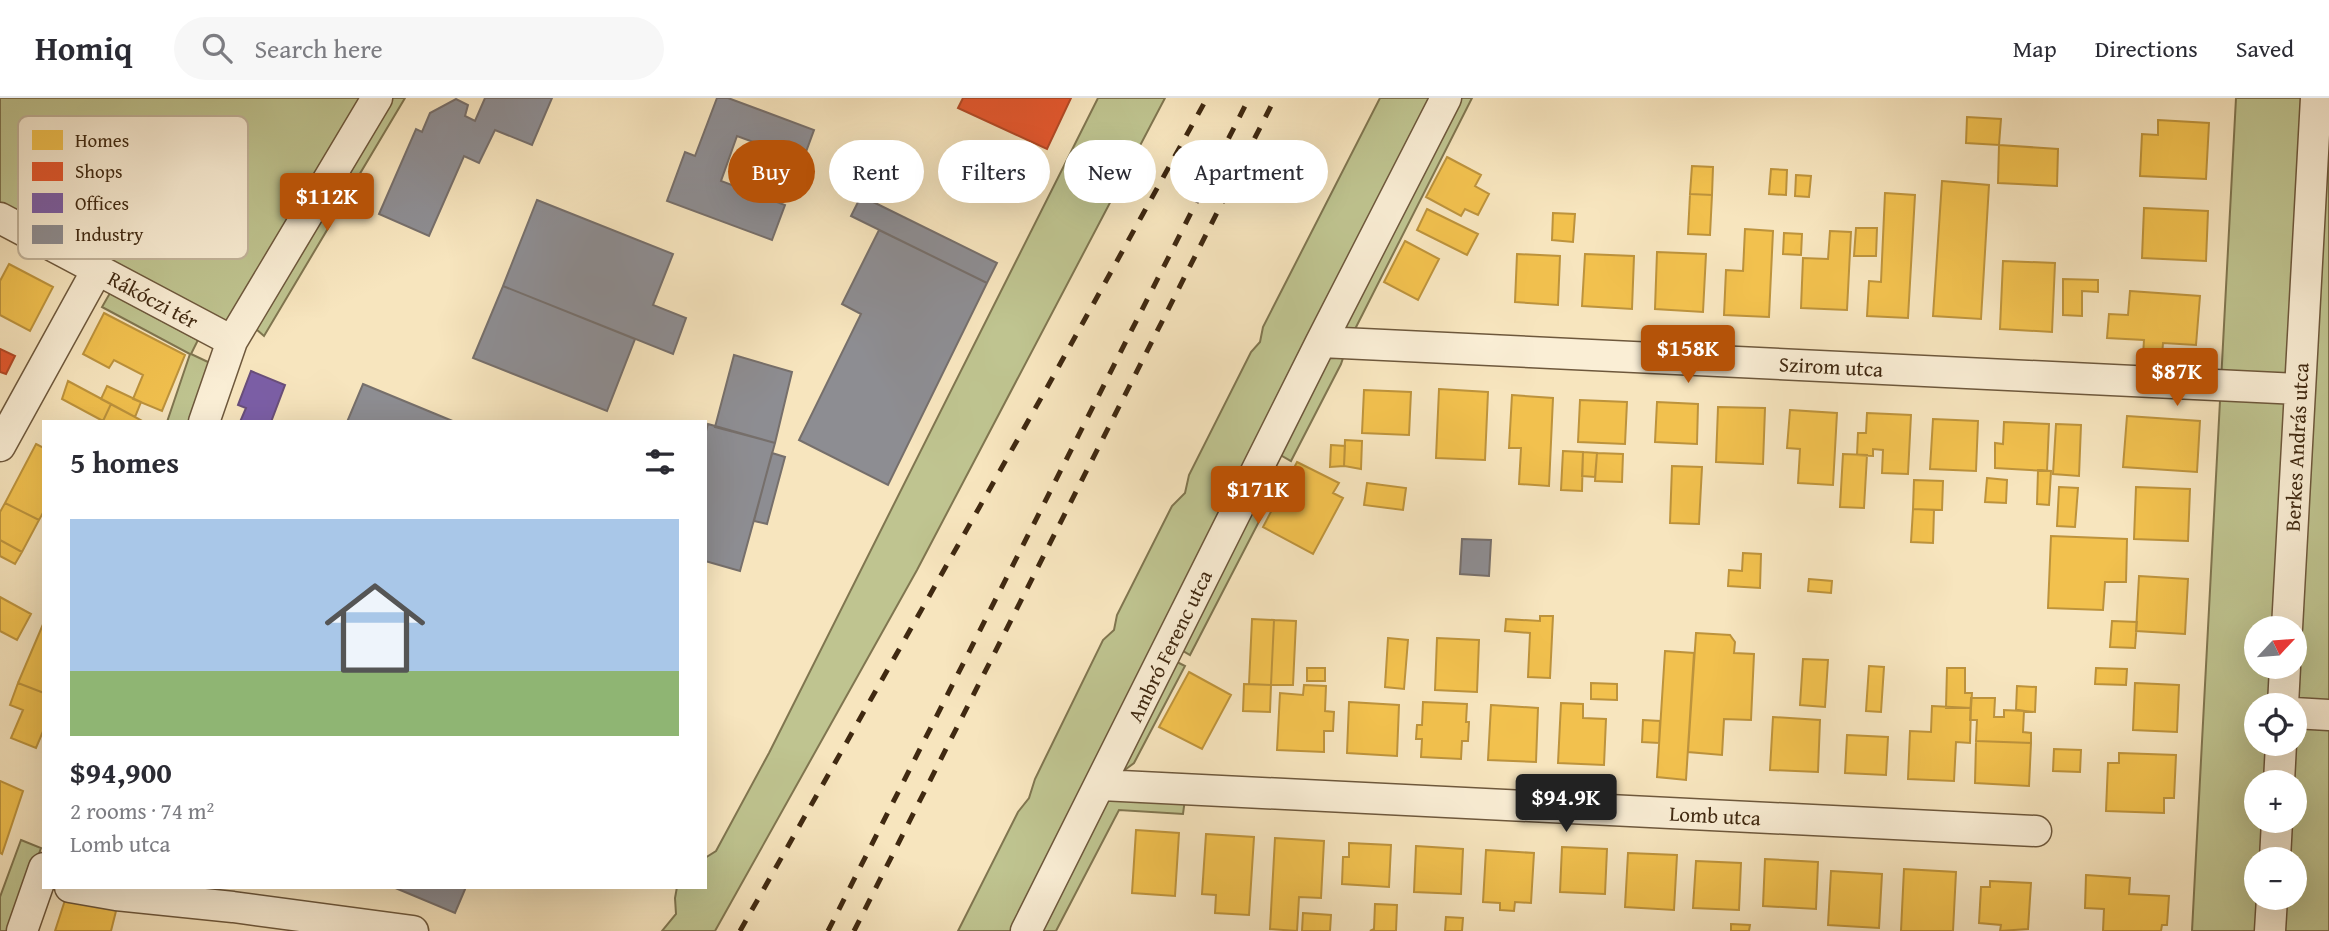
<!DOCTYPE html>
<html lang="en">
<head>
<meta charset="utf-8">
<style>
  :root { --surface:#fff; --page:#f7f7f7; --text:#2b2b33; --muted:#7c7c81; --line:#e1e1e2; --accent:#b45309 }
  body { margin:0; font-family:"Gentium Book Plus",serif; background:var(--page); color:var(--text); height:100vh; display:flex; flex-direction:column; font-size:26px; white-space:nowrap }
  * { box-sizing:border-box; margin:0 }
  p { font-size:23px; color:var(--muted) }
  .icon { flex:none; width:38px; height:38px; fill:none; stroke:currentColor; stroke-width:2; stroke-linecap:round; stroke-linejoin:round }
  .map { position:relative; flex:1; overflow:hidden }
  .panel { position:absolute; left:42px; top:322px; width:665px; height:469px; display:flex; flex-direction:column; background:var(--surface); border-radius:0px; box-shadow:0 7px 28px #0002 }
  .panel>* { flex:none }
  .banner { position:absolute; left:728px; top:42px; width:665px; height:63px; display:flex; gap:14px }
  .needle { width:46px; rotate:64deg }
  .controls { position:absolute; left:2244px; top:518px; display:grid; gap:14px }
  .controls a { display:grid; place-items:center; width:63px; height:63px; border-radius:50%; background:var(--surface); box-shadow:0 7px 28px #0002; font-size:35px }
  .price { position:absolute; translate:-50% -60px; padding:0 16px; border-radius:7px; background:var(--accent); color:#fff; font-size:23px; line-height:46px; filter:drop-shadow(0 2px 4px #0008) }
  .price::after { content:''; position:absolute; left:50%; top:42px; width:21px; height:16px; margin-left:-10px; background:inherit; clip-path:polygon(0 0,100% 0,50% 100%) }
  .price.current { background:#222; color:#fff }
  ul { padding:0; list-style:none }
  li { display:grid; align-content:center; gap:14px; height:371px; padding:0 28px }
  li span { display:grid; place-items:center; height:217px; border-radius:0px; color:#555 }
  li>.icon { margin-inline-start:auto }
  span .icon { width:126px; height:126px; fill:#fffc; stroke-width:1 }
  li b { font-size:30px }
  h2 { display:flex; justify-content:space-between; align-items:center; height:84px; padding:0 28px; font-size:30px }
  .pill { padding:0 24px; border-radius:32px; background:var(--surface); box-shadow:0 7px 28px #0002; font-size:24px; line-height:63px }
  .pill.current { background:var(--accent); color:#fff }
  header { display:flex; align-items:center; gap:42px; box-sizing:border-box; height:98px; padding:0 35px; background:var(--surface); border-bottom:2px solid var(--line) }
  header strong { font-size:33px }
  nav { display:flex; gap:38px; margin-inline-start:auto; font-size:24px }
  .search { width:490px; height:63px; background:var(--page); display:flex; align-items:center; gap:18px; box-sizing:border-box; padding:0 24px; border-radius:38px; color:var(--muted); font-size:26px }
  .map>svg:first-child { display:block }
</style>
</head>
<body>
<header>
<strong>Homiq</strong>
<div class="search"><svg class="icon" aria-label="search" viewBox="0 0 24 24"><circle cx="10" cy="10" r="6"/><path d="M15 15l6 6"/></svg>Search here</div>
<nav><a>Map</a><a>Directions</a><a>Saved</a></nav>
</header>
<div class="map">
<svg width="2329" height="833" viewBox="0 0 2329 833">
  <rect width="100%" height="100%" fill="#f7e5be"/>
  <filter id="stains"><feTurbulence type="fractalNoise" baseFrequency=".00286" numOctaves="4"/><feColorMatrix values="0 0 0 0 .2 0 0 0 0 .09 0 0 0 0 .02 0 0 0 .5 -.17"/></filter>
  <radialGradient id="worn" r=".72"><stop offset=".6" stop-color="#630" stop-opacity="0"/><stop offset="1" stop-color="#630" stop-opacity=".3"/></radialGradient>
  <path fill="#bfc490" stroke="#807650" stroke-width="2" fill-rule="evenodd" d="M0 0H377L232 243 0 120Z
    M385 0H405L343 104 335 98Z
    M1098 0H1165L917 472 715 833H662L676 816 675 800 677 789H705V760L716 753 769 655Z
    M1380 0H1472L1348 245 1341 266 1291 363 1268 350 1260 366 1282 379 1190 557 1171 546 1165 558 1185 568 1134 665 1122 674 1185 701 1183 716 1119 712 1056 833H958L1018 714 1029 700 1035 681 1103 542 1114 532 1117 517 1172 408 1185 395 1189 377 1251 254 1260 244 1263 229Z
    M2236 0H2329V833H2192ZM2256 530H2294V569H2256ZM2256 607H2294V646H2256ZM2256 684H2294V723H2256ZM2256 761H2294V800H2256Z
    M320 121 330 127 264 238 256 231Z
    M110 195 198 242 191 256 208 264 209 275 192 324H167L190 256 102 209Z
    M21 742 41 750 12 833H0V799Z"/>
  <path fill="#f2c14e" stroke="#bd933c" stroke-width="2" d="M1967 19 2001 21 1999 47 1966 45Z
    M2158 22 2209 25 2206 81 2140 78 2142 36 2158 37Z
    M1999 47 2058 51 2057 88 1998 85Z
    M1447 59 1481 77 1475 88 1489 96 1478 117 1465 111 1461 118 1426 99Z
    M1692 68 1713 69 1712 97 1690 96Z
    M1771 71 1787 72 1786 97 1769 96Z
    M1796 77 1811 78 1809 99 1795 98Z
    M1942 83 1989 87 1981 221 1933 218Z
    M1885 95 1915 97 1908 220 1867 218 1869 183 1881 184Z
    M1690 96 1712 97 1710 137 1688 136Z
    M2144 110 2208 113 2206 163 2142 160Z
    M1427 111 1478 136 1467 157 1417 132Z
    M1553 115 1575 116 1573 144 1552 142Z
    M1856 130H1877L1876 158H1854Z
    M1745 131 1773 133 1769 219 1724 217 1726 172 1743 173Z
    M1830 133 1851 134 1847 212 1801 210 1803 160 1828 161Z
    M1784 135 1802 136 1801 157 1783 156Z
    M1405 143 1439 161 1418 202 1384 184Z
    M1657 154 1706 156 1703 214 1655 211Z
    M1517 156 1560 158 1558 207 1515 204Z
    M1585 156 1634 158 1632 211 1582 208Z
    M2003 163 2055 165 2052 234 2000 231Z
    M9 166 53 189 30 233 0 217V183Z
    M2063 181 2098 182V194L2082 193V218L2063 217Z
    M2130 193 2200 198 2196 247 2163 245 2162 258 2143 257 2144 242 2107 240 2109 216 2128 217Z
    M104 215 185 257 162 313 133 301 143 277 114 262 109 270 83 256Z
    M68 283 111 306 103 323 62 301Z
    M107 288 141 304 135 319 101 301Z
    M1439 291 1488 294 1485 362 1436 360Z
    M1364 292 1411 294 1409 337 1362 335Z
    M1512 297 1553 300 1549 388 1519 386 1521 350H1509Z
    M1580 302 1627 304 1625 346 1578 344Z
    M1657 304 1698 306 1697 346 1655 344Z
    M111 306 135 319 144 324H105L103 323Z
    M1718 309 1765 310 1763 366 1716 364Z
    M1790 312 1837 315 1833 387 1798 385 1800 351 1787 350Z
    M1867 315 1911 317 1908 376 1882 375 1883 352 1873 351V358L1857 357 1858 335H1866Z
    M2127 318 2200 323 2197 374 2123 369Z
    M1933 321 1978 323 1976 373 1930 371Z
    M2004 324 2049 326 2047 373 1995 370V345L2003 346Z
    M2056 326 2081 327 2079 378 2053 376Z
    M1345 342 1362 343 1361 371 1344 368Z
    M36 346 44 350V413L39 422 5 405Z
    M1331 347 1345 348 1344 368 1330 369Z
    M1563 353 1583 354 1582 393 1561 392Z
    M1583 354 1597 355 1595 379 1582 378Z
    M1597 355 1623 356 1622 384 1595 383Z
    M1843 356 1867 357 1864 410 1840 409Z
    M1297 364 1339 385 1333 395 1343 400 1313 456 1263 429Z
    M1672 368 1702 369 1699 426 1670 425Z
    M2038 372 2051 373 2049 407 2037 406Z
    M1987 380 2007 382 2006 405 1985 404Z
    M1914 382 1943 383 1942 412 1913 411Z
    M1367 385 1406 390 1403 412 1364 407Z
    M2059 389 2078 390 2075 429 2057 428Z
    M2136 389 2190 391 2188 443 2134 441Z
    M5 405 39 422 22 454 0 442V414Z
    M1913 411 1934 412 1933 445 1911 444Z
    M2051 438 2127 441 2126 484H2105L2103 512 2048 510Z
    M0 442 22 454 15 466 0 458Z
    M1743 455 1761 456 1760 490 1728 488 1729 472 1742 473Z
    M2139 478 2188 481 2185 536 2136 533Z
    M1809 481 1832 483 1831 495 1808 493Z
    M0 499 31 516 17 542 0 533Z
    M1540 518H1553L1550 580 1528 579 1530 535 1505 533 1506 521 1540 523Z
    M1252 521 1274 522 1271 587 1249 586Z
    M1274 522 1296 523 1293 587H1271Z
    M2112 523 2137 524 2135 550 2110 549Z
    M44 524V595L18 585Z
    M1696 535 1730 537 1735 544 1734 555 1754 556 1751 622 1724 621 1722 657 1688 654Z
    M1388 540 1408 542 1404 591 1385 589Z
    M1437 540 1479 542 1477 594 1435 592Z
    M1665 553 1694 555 1686 682 1657 679Z
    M1803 561 1828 562 1825 609 1800 607Z
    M1869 568 1884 569 1881 614 1866 613Z
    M1307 570H1325V583H1307Z
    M1947 570H1965V595H1972L1971 610H1946Z
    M2096 570 2127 571 2126 587 2095 586Z
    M1189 574 1231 597 1202 651 1159 629Z
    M18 585 44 595V631L36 650 11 640 23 612 10 607Z
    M1591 585 1617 586V602L1591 601Z
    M2135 585 2179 587 2177 634 2133 632Z
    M1244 586 1271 587 1270 614 1243 613Z
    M1304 587 1326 588 1325 613 1334 614 1333 633H1324V654L1277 652 1280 595 1303 597Z
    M2017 588 2036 589 2035 614 2016 612Z
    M1971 600H1995L1994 619H2004V612L2024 613 2023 634 2031 635V645L1976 643 1977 622H1970Z
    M1349 604 1399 607 1397 658 1347 655Z
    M1423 604 1467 606 1466 624H1469L1468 643H1462L1461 661 1421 659 1422 641H1416L1417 627H1422Z
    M1561 605 1583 606V620L1606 621 1604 667 1558 665Z
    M1491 607 1538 610 1536 664 1488 662Z
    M1932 608 1971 610 1970 645 1956 644 1954 683 1908 681 1910 633 1931 634Z
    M1773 619 1820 622 1818 674 1770 672Z
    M1643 622 1660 623 1659 645 1642 644Z
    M1847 637 1888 639 1886 677 1845 675Z
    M1976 643 2031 645 2029 688 1975 685Z
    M2054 651 2081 652 2080 674 2053 673Z
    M2119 655 2176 657 2174 700H2164V715L2106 713 2108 665H2119Z
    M0 683 23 693 2 756 0 755Z
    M1136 732 1179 735 1175 798 1132 795Z
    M1206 736 1254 739 1249 817 1215 815 1216 797 1202 796Z
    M1275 740 1324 743 1321 800 1299 799 1297 833 1270 831Z
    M1349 745 1391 747 1389 789 1342 786 1343 759H1349Z
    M1416 748 1463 751 1461 796 1414 794Z
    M1562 749 1607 751 1605 796 1560 794Z
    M1486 752 1534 755 1531 805 1515 804 1514 813 1500 812V805L1483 804Z
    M1628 755 1677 757 1674 812 1625 809Z
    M1765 761 1818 764 1816 811 1763 808Z
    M1696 763 1741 765 1739 812 1693 810Z
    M1904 771 1956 774 1953 833H1901Z
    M1831 773 1882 776 1879 830 1828 827Z
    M2086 777 2130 780 2129 796 2169 798 2167 827H2162L2161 833H2103L2104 811 2085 810Z
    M1990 783 2031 785 2028 831 2000 833 2001 827 1979 825 1981 789H1990Z
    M65 802 117 809 111 833H55Z
    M1375 806 1397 807 1396 833H1370L1374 831Z
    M1303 815 1331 817 1330 833H1302Z
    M1446 819 1463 820 1462 833H1445Z
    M1731 826 1750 827 1749 833H1731Z"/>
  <path fill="#e4572e" stroke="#b34925" stroke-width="2" d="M963 0H1071L1047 51 958 10Z
    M0 251 15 258 6 276 0 274Z"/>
  <path fill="#7b5ea7" stroke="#694e7a" stroke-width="2" d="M251 273 285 287 271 324H240L246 310 238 307Z"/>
  <path fill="#8d8d92" stroke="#766f6b" stroke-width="2" d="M485 0H552L532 47 495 32 479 65 464 58 429 138 379 116 416 31 422 34 430 15 456 1 468 7 465 18 475 23Z
    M717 0H728L814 32 803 62 737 38 721 83 785 107 772 142 667 103 685 54 695 58Z
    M861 98 997 165 987 185 851 118Z
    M537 102 673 156 653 207 686 220 673 256 503 188Z
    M879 132 987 185 888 387 799 342 861 216 842 206Z
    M503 188 635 241 607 313 473 260Z
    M734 257 792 274 775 345 715 329Z
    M363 286 455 324H347Z
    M708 326 775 345 740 473 705 463V337Z
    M772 355 785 359 767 426 754 423Z
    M1462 441 1491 442 1489 478 1460 476Z
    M393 789H466L455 815Z"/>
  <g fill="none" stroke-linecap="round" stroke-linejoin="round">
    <g stroke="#6e583c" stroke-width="33">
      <path id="minor" d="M0 120 232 243
        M1321 244 2300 291
        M204 324 232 243 377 0
        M0 348 97 172
        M2287 530 2316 0
        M2283 607 2285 569
        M2294 615 2329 617
        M2279 684 2281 646
        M1101 687 2036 733
        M2275 761 2277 723
        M70 789 116 797 233 809 413 833
        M22 833 44 770
        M1026 833 1321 244 1446 0
        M2270 833 2272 800"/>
    </g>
    <use href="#minor" stroke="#faeed5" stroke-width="30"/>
    <path stroke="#402911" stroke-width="5" stroke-dasharray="12 12" stroke-linecap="butt" d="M740 833 1049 286 1207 0
      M828 833 1249 0
      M854 833 1275 0"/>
  </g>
  <g text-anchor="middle" stroke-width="7" stroke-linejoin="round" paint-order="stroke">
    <g font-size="21" fill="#402911" stroke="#faeed5">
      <text transform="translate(153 202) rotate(28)" y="7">Rákóczi tér</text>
      <text transform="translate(1831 269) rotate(3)" y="7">Szirom utca</text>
      <text transform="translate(2297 349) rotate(-87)" y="7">Berkes András utca</text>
      <text transform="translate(1170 548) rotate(-64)" y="7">Ambró Ferenc utca</text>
      <text transform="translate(1715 718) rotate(3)" y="7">Lomb utca</text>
    </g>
  </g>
  <rect x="18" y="18" width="230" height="143" rx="10" fill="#faeed5" stroke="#c2b39a" stroke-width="2"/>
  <rect x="32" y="32" width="31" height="20" fill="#f2c14e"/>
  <rect x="32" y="64" width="31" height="19" fill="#e4572e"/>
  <rect x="32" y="95" width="31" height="20" fill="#7b5ea7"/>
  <rect x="32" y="127" width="31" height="19" fill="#8d8d92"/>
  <g font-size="19" fill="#402911">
    <text x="75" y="49">Homes</text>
    <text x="75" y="80">Shops</text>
    <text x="75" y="112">Offices</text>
    <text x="75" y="143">Industry</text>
  </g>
  <rect width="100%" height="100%" filter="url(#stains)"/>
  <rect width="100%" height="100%" fill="url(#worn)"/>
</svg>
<div class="controls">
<a><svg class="needle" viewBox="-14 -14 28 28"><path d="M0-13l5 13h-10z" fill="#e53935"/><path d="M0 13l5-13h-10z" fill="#7c7c81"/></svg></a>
<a><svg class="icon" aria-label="locate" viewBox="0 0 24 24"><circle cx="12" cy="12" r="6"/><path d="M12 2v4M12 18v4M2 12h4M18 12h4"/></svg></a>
<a>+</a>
<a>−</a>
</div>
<b class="price" style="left:327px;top:135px">$112K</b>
<b class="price" style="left:1688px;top:287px">$158K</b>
<b class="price" style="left:2177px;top:310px">$87K</b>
<b class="price" style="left:1258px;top:428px">$171K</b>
<b class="price current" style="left:1566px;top:736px">$94.9K</b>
<div class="banner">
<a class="pill current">Buy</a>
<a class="pill">Rent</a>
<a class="pill">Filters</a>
<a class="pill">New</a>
<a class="pill">Apartment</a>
</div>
<section class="panel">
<h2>5 homes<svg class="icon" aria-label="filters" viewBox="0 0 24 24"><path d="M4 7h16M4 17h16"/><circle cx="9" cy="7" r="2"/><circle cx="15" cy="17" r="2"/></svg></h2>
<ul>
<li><span style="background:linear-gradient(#a9c7e8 70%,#8fb573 0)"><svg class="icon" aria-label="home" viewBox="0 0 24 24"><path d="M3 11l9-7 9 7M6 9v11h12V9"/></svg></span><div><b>$94,900</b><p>2 rooms · 74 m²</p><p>Lomb utca</p></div></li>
</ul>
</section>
</div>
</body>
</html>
